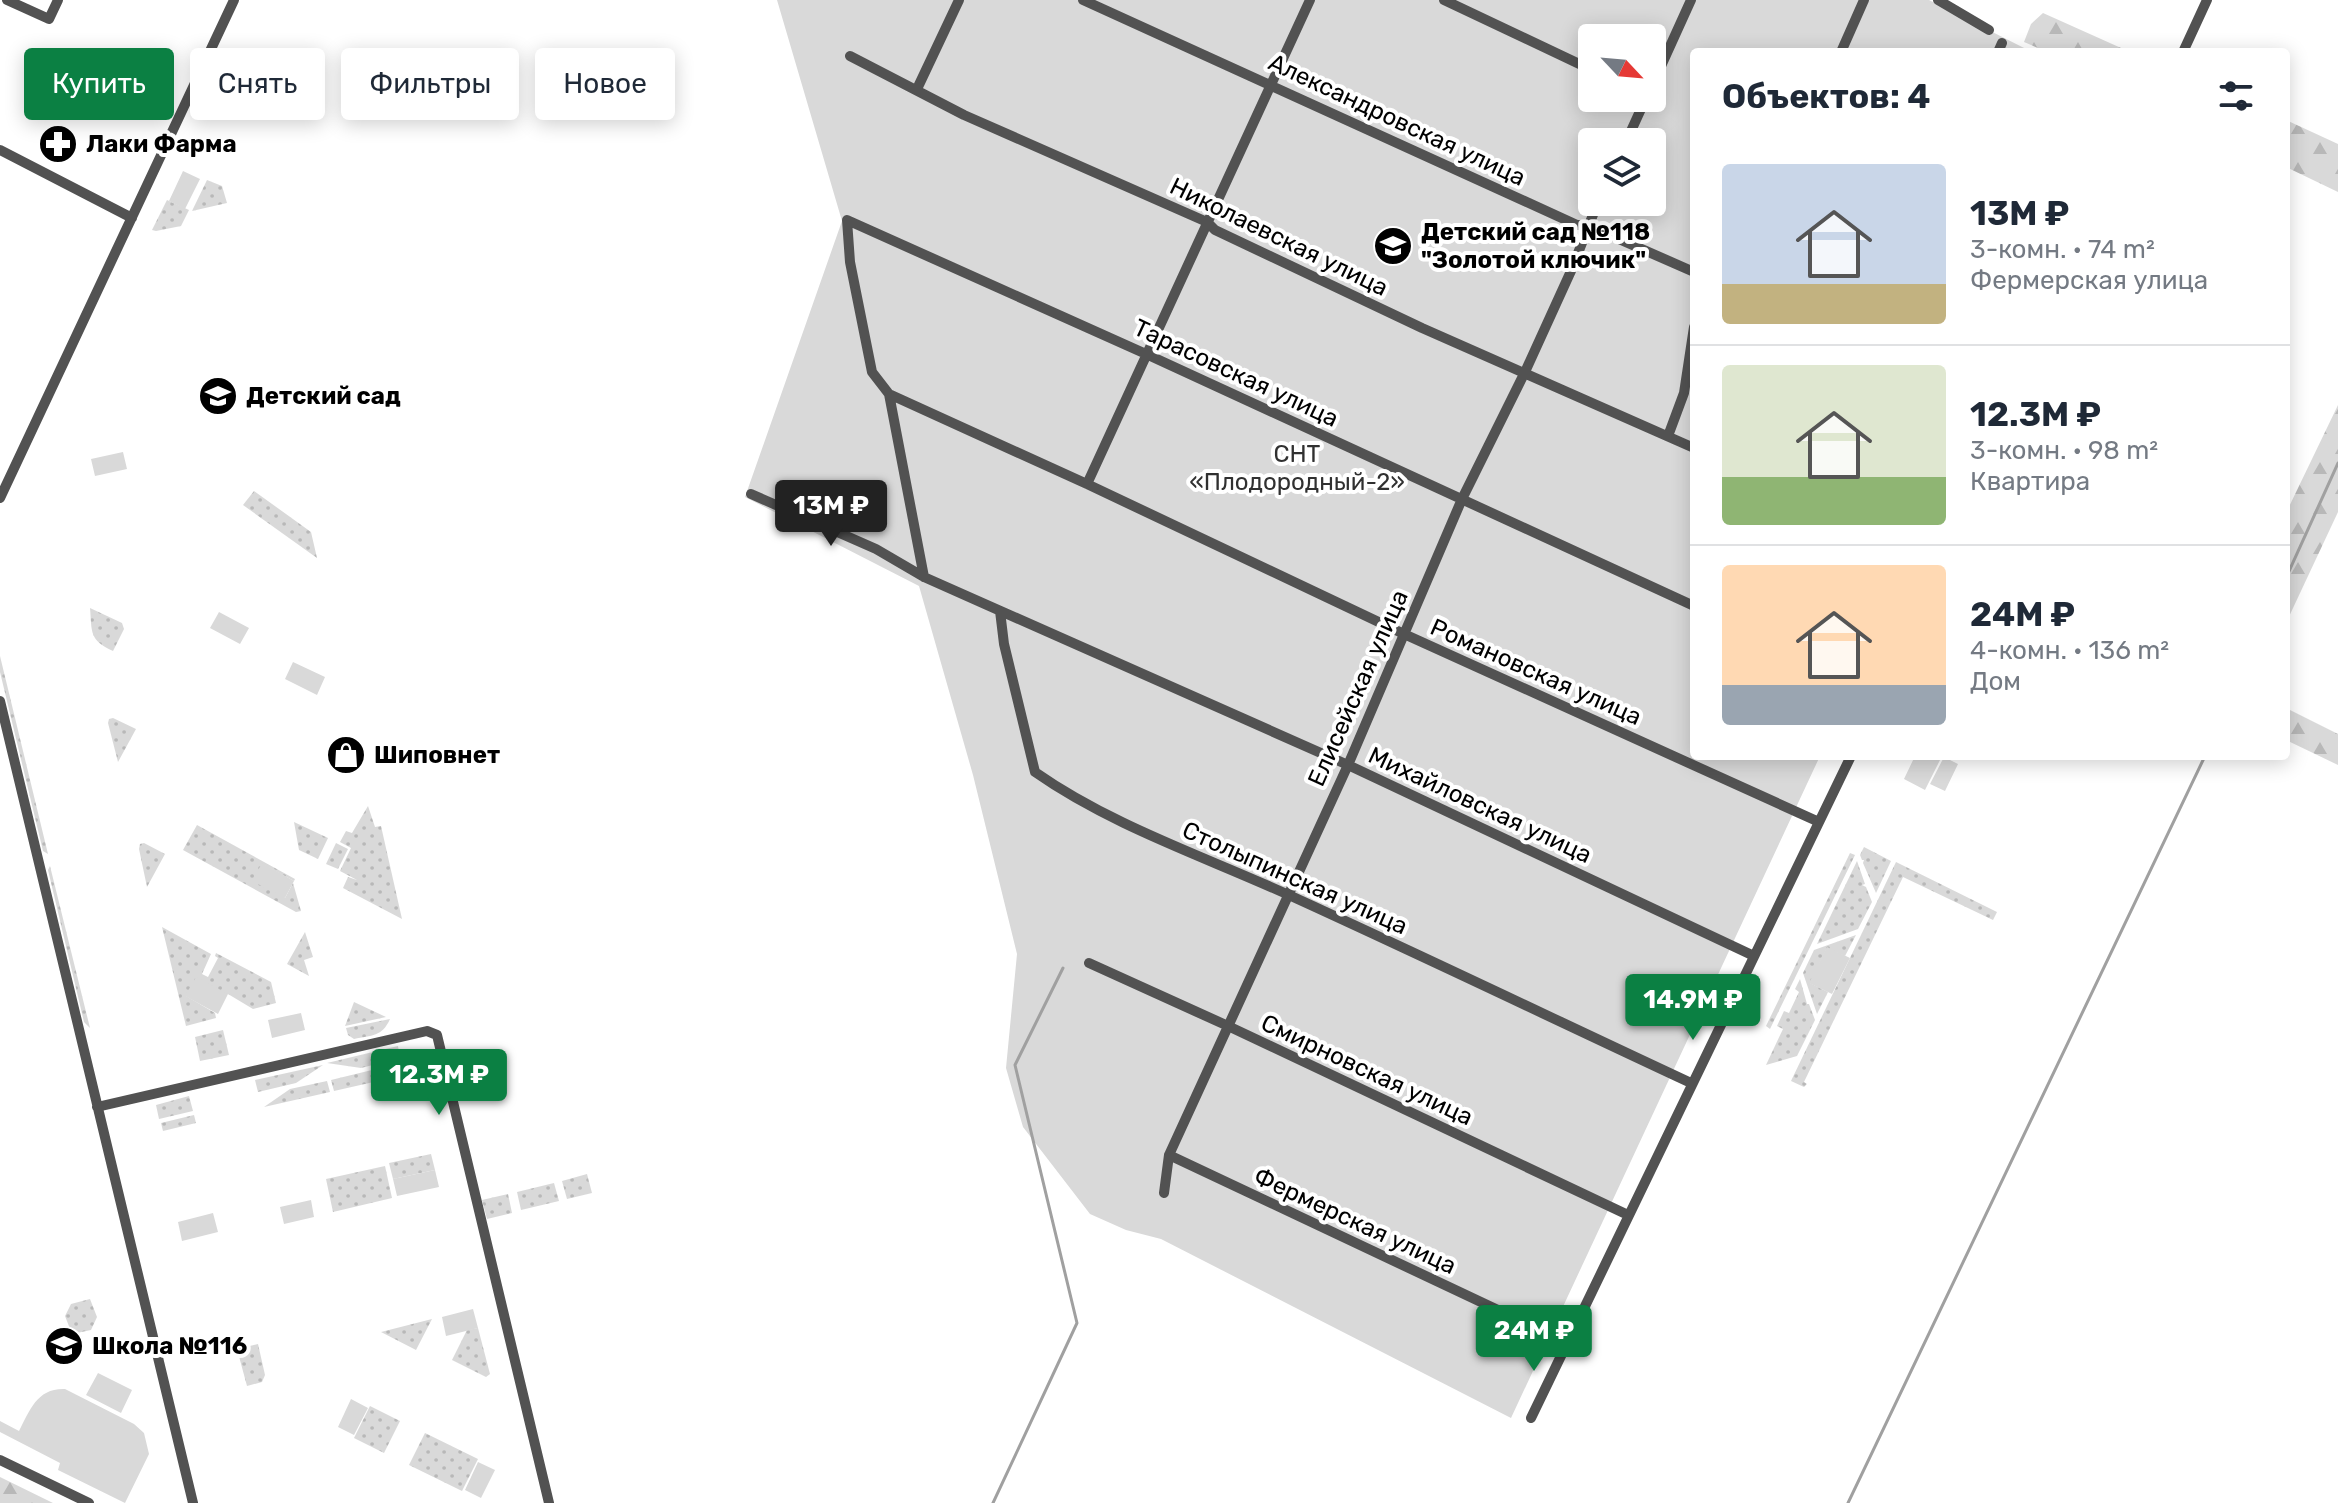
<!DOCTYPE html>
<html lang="ru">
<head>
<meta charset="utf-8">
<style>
  :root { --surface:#fff; --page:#f2f2f3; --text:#1f2937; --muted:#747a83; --line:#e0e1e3; --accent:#0b8043 }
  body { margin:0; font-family:Rubik,sans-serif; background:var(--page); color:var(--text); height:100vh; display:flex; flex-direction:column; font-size:30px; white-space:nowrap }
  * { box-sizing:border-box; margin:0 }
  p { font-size:26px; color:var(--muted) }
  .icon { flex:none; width:44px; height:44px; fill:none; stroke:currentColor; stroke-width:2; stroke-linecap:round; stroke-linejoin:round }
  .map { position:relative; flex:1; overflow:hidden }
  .sheet { position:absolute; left:1690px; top:48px; width:600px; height:712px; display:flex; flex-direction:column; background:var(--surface); border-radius:8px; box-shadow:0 4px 20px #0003 }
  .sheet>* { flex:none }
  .top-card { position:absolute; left:24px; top:48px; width:760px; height:72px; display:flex; gap:16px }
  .needle { width:52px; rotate:116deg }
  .tools { position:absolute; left:1578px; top:24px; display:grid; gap:16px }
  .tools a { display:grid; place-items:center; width:88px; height:88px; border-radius:8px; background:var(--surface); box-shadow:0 4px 20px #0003; font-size:40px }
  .price { position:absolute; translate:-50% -68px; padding:0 18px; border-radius:8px; background:var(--accent); color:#fff; font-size:26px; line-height:52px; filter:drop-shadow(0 2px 4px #0008) }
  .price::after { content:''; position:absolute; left:50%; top:48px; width:24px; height:18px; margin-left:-12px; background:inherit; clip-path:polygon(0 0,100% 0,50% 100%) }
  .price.selected { background:#222; color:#fff }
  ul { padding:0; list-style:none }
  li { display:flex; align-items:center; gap:24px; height:200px; padding:0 32px }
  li+li { border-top:2px solid var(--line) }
  li span { display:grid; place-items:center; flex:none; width:224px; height:160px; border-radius:8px; color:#555 }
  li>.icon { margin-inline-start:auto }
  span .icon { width:96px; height:96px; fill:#fffc; stroke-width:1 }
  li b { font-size:34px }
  h2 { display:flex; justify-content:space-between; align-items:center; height:96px; padding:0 32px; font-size:34px }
  .tag { padding:0 28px; border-radius:8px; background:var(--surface); box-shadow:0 4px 20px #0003; font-size:28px; line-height:72px }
  .tag.selected { background:var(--accent); color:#fff }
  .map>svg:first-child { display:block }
</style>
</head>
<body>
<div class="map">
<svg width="2338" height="1503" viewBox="0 0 2338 1503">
  <defs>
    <pattern id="grass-dots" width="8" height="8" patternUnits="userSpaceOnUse" patternTransform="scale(2)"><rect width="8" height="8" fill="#d9d9d9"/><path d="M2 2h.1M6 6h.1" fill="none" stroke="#b8b8b8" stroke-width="1.8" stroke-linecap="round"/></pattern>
    <pattern id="forest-firs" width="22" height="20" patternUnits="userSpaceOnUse" patternTransform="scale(2)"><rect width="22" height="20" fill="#d9d9d9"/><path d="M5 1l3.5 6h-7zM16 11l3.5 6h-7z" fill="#b8b8b8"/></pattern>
  </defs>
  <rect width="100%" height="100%" fill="#fff"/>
  <path fill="url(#grass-dots)" d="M207 180 222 186 227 203 192 211Z
    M167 200 189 210 181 226 156 231 152 230Z
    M254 491 311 532 317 558 243 505Z
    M90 608 122 623 124 629 113 651C89 640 92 632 90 608Z
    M0 656 48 854 43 851 0 672Z
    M113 718 136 729 118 762 108 723 109 719Z
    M368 806 375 827 381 826 402 919 343 888 348 877 357 880 340 871 351 848 340 842 346 831 352 833Z
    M294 822 328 838 318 859 299 850Z
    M197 825 295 879 294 881 262 864 285 898 293 883 301 911 296 912 183 850Z
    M144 843 165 854 147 887 139 849 140 844Z
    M336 843 348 849 338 869 326 864Z
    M1864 847 1891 861 1876 893 1863 863 1864 860H1862L1860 855Z
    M1850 853 1855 855 1770 1029 1766 1026Z
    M1857 861 1865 884 1862 885 1866 887 1872 902 1858 929 1817 944Z
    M1896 862 1997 912 1993 920 1903 877 1804 1082 1807 1084 1804 1087 1791 1081Z
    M50 866 90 1028 84 1022 48 870Z
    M162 927 211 954 202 974 208 977 218 958 215 956 216 953 271 982 276 1003 253 1009 228 994 186 996 215 1013 216 1018 186 1026Z
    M305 932 313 957 304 960 309 976 287 964Z
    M1856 935 1845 956 1827 948 1810 983 1828 992 1817 1014 1803 973 1814 950Z
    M1800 979 1807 1004H1809L1815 1020 1797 1056 1766 1065 1783 1029 1777 1026 1784 1011 1789 1013 1799 992 1795 989Z
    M354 1002 386 1017 345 1026Z
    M390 1019C382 1037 372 1035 354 1039L348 1035 346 1028Z
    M223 1030 229 1055 200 1061 195 1037Z
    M398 1046 400 1058 361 1068 327 1063Z
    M323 1065 296 1083 258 1092 255 1080Z
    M372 1070 400 1076 334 1091 331 1080Z
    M327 1081 330 1092 264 1107 290 1089Z
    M189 1096 193 1111 159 1119 156 1105Z
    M194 1115 196 1123 163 1131 161 1123Z
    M431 1154 435 1170 393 1179 389 1163Z
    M385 1166 392 1198 333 1212 326 1179Z
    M587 1174 592 1193 567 1199 562 1181Z
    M554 1183 559 1201 521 1210 517 1192Z
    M508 1194 512 1213 487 1219 482 1200Z
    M90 1299 97 1317 91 1330 72 1334 65 1316 71 1304Z
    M432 1319 416 1350 381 1332Z
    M478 1328 490 1374 486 1377 452 1360 467 1330Z
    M258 1344 265 1375 262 1382 247 1386 237 1349Z
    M370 1406 400 1421 384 1453 354 1438Z
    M425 1433 478 1459 462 1491 409 1465Z"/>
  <path fill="url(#forest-firs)" d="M2043 13 2130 52H2047L2024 42 2031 24Z
    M2286 120 2338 144V192L2286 167Z
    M2338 405V512L2286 623V513Z
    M2286 708 2338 734V765L2286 740Z
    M0 1477 53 1503H0Z"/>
  <path fill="#d9d9d9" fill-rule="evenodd" d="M777 0H1929L2032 52H1694V756H1820L1511 1418 1161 1239 1126 1230 1090 1214 1023 1127 1006 1068 1017 954 973 775 919 586 745 497 842 221ZM1592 38H1652V98H1592ZM1592 142H1652V202H1592Z
    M183 171 200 179 185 209 169 201Z
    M123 452 127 469 95 476 91 459Z
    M219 612 249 628 240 644 210 628Z
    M293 662 325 677 317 695 285 679Z
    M1915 756H1942L1925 790 1904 779Z
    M1944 757 1958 764 1945 791 1930 784Z
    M262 863 294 881 285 898 252 881Z
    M1827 947 1850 958 1832 994 1809 983Z
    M196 977 228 994 218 1014 185 996Z
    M301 1013 305 1030 272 1038 268 1020Z
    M435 1170 439 1187 397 1196 393 1179Z
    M311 1200 314 1217 284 1224 280 1207Z
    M213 1213 218 1232 182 1241 178 1222Z
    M473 1309 478 1328 446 1336 442 1317Z
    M98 1373 132 1390 121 1413 86 1395Z
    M65 1389 134 1424 144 1433 149 1454 125 1503 58 1470 60 1463 0 1432V1421L19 1431C30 1410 37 1388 65 1389Z
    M351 1399 368 1408 354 1435 338 1427Z
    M478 1462 495 1470 481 1498 465 1490Z"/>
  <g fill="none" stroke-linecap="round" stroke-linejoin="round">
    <path stroke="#a0a0a0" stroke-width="3" d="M2286 578 2338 463
      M993 1503 1077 1323 1015 1065 1063 968
      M1848 1503 2205 756"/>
    <path stroke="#525252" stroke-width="10" d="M7 0 49 19 58 0
      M1083 0 1577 225H1587L1694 272
      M1444 0 1592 70
      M1938 0 1989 30
      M1841 52 1864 0
      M1998 52 2002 43
      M2183 52 2207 0
      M850 56 964 115 1207 222 1215 230 1422 328 1694 448
      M1652 86 1691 0
      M917 89 959 0
      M1626 142 1646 98
      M0 150 132 218
      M889 394 1087 484 1404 634 1819 822
      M1668 436 1684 393 1694 327
      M1087 484 1310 0
      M751 494 876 549 924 577 1348 765 1754 956
      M0 498 234 0
      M924 577 889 394 872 372 850 262 847 220 1146 354 1694 606
      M1000 611 1004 644 1035 772C1112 826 1206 857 1291 896 1425 957 1558 1021 1691 1083
      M0 701 193 1503
      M1089 963 1228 1026 1628 1215
      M97 1107 427 1031 437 1035 549 1503
      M1169 1155 1568 1343
      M1164 1193 1169 1155 1348 765 1462 499 1525 372 1571 271 1598 202
      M1531 1418 1851 756
      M0 1460 89 1503"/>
  </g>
  <defs>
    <g id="pharmacy-disc" transform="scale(2)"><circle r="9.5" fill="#000" stroke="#fff"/><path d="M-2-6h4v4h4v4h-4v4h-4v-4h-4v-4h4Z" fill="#fff"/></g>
    <g id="school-disc" transform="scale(2)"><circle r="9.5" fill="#000" stroke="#fff"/><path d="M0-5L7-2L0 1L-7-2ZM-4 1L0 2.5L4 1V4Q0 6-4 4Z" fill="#fff"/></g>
    <g id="shop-disc" transform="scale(2)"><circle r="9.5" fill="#000" stroke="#fff"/><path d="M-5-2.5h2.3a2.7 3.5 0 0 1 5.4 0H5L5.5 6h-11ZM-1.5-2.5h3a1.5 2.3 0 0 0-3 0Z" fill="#fff"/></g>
  </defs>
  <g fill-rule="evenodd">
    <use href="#pharmacy-disc" x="58" y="144"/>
    <use href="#school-disc" x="1393" y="246"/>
    <use href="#school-disc" x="218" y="396"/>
    <use href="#shop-disc" x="346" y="755"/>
    <use href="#school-disc" x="64" y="1346"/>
  </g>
  <g text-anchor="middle" stroke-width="8" stroke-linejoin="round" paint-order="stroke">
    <g font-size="24" fill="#000" stroke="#fff">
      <text transform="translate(1397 120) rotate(25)" y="8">Александровская улица</text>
      <text transform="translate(1279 237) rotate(26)" y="8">Николаевская улица</text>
      <text transform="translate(1236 373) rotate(25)" y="8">Тарасовская улица</text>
      <text transform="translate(1536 672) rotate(24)" y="8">Романовская улица</text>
      <text transform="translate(1358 688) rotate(-66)" y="8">Елисейская улица</text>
      <text transform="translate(1480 805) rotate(25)" y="8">Михайловская улица</text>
      <text transform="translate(1295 878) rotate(24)" y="8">Столыпинская улица</text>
      <text transform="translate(1367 1070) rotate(25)" y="8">Смирновская улица</text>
      <text transform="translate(1355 1221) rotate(25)" y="8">Фермерская улица</text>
    </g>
    <g font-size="24" font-weight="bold" fill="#000" stroke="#fff" text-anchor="start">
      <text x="86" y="152">Лаки Фарма</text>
      <text x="1421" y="240">Детский сад №118<tspan x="1421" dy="28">"Золотой ключик"</tspan></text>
      <text x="246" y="404">Детский сад</text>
      <text x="374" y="763">Шиповнет</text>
      <text x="92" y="1354">Школа №116</text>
    </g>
    <g font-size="24" fill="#303030" stroke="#fff">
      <text x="1297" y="462">СНТ<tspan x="1297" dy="28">«Плодородный-2»</tspan></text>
    </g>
  </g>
</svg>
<div class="tools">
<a><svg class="needle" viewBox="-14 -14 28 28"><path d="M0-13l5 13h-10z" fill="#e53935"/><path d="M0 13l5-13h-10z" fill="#747a83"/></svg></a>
<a><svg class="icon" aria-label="layers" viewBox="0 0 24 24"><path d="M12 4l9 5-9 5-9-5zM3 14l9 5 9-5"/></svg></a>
</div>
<b class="price selected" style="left:831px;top:548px">13M ₽</b>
<b class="price" style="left:1693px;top:1042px">14.9M ₽</b>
<b class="price" style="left:439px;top:1117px">12.3M ₽</b>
<b class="price" style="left:1534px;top:1373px">24M ₽</b>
<div class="top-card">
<a class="tag selected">Купить</a>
<a class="tag">Снять</a>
<a class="tag">Фильтры</a>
<a class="tag">Новое</a>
</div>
<section class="sheet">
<h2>Объектов: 4<svg class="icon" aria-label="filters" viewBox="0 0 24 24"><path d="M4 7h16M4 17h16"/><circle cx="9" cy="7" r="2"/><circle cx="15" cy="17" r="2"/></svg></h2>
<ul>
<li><span style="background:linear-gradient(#c9d6e8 75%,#c2b280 0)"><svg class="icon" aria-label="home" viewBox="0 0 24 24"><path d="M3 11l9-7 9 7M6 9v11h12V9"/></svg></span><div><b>13M ₽</b><p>3-комн. · 74 m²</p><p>Фермерская улица</p></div></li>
<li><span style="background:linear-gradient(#dfe7d0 70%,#8fb573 0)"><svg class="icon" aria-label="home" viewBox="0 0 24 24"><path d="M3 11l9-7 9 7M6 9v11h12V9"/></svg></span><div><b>12.3M ₽</b><p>3-комн. · 98 m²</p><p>Квартира</p></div></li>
<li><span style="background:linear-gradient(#ffd9b3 75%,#9aa5b1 0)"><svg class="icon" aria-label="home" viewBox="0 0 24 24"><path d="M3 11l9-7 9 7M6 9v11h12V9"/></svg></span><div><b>24M ₽</b><p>4-комн. · 136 m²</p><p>Дом</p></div></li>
</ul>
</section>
</div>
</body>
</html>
